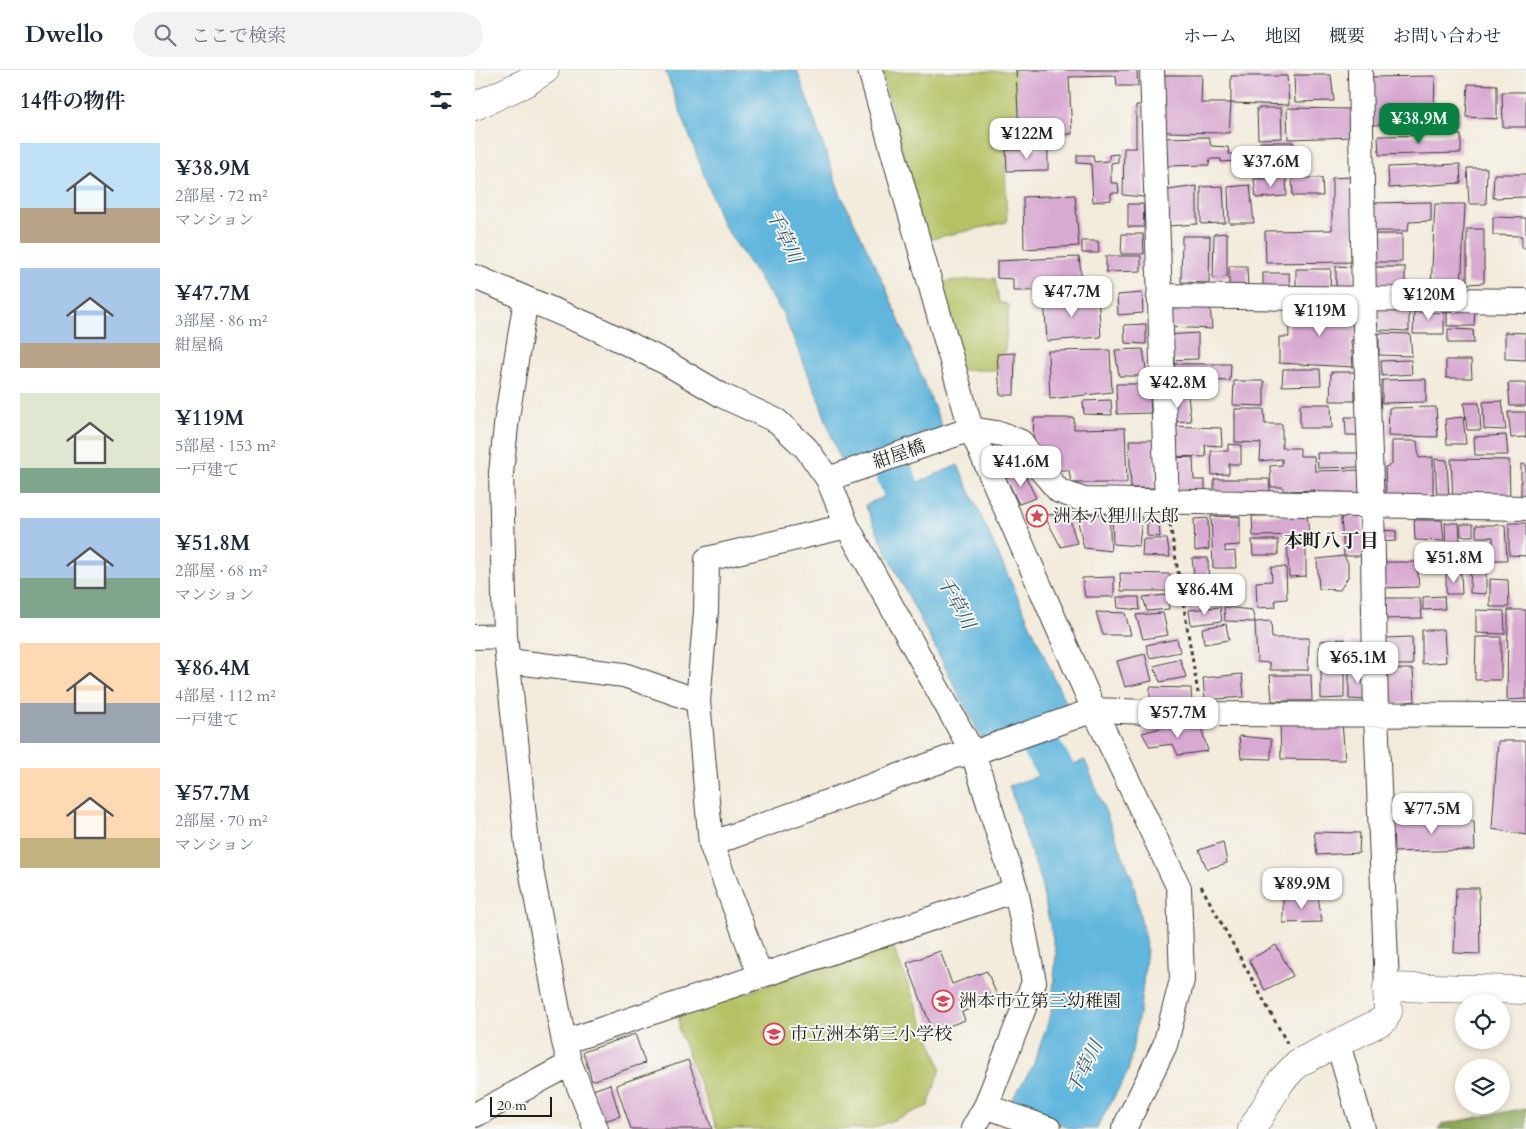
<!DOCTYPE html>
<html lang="ja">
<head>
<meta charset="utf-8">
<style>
  :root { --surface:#fff; --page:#f2f2f3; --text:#1f2937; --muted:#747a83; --line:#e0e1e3; --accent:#0b8043 }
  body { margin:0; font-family:Cardo,"Noto Serif JP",serif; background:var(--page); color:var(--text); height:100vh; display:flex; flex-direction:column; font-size:19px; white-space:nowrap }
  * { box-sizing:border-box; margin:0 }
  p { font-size:16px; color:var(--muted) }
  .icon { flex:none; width:28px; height:28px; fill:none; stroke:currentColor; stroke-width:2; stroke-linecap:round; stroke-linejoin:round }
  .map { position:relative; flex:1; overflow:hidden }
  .side { display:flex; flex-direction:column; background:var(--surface); width:475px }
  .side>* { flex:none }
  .buttons { position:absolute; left:980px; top:924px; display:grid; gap:10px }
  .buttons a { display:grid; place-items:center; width:55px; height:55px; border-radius:50%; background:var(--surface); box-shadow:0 2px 8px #0003; font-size:25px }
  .scale { position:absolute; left:15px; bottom:12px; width:62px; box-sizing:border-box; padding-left:5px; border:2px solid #1c1c1c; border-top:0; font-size:14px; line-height:18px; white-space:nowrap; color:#1c1c1c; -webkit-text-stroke:4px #f6f6f2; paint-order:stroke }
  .price { position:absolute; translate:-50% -42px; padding:0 11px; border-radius:10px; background:#fff; color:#222; font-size:16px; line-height:32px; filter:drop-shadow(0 1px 2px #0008) }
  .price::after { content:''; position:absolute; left:50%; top:30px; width:15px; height:11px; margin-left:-8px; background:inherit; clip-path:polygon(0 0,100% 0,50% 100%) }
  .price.selected { background:var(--accent); color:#fff }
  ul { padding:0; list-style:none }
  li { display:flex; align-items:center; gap:15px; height:125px; padding:0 20px }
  li span { display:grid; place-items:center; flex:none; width:140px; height:100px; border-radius:0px; color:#555 }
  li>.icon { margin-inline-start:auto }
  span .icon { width:60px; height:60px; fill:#fffc; stroke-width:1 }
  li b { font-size:21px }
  h2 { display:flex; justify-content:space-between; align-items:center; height:60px; padding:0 20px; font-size:21px }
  header { display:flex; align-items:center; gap:30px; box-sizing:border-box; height:70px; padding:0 25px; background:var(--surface); border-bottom:1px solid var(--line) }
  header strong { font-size:24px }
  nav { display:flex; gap:28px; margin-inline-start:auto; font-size:18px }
  .search { width:350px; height:45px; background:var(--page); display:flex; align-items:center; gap:12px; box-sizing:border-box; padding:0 18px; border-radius:28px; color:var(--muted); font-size:19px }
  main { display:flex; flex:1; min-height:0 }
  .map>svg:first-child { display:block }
</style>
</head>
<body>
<header>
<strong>Dwello</strong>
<div class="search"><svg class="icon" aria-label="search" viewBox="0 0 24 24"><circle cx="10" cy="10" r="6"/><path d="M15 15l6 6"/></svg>ここで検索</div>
<nav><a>ホーム</a><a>地図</a><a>概要</a><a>お問い合わせ</a></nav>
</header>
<main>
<section class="side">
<h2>14件の物件<svg class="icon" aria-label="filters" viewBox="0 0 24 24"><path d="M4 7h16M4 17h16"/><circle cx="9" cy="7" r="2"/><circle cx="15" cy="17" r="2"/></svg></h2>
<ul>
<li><span style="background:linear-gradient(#bfe0f5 65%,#b9a48a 0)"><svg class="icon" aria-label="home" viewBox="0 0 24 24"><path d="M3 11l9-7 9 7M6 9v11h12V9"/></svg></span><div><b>¥38.9M</b><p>2部屋 · 72 m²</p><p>マンション</p></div></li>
<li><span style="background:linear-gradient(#a9c7e8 75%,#b9a48a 0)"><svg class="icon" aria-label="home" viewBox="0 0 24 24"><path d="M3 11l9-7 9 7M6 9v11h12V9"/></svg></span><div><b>¥47.7M</b><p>3部屋 · 86 m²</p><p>紺屋橋</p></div></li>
<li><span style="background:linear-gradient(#dfe7d0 75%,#7fa58c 0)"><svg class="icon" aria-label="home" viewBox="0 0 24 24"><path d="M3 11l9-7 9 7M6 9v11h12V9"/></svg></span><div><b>¥119M</b><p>5部屋 · 153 m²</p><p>一戸建て</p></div></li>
<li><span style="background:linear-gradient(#a9c7e8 60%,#7fa58c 0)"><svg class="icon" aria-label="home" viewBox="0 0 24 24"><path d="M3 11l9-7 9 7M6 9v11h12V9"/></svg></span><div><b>¥51.8M</b><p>2部屋 · 68 m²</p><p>マンション</p></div></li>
<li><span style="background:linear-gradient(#ffd9b3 60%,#9aa5b1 0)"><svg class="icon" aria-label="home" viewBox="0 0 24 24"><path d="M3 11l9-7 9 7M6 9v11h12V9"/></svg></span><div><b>¥86.4M</b><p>4部屋 · 112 m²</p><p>一戸建て</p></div></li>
<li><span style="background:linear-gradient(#ffd9b3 70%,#c2b280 0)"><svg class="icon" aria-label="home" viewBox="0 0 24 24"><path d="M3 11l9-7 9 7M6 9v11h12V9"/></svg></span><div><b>¥57.7M</b><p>2部屋 · 70 m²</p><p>マンション</p></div></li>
</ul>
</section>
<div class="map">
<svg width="1051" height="1059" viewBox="0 0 1051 1059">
  <rect width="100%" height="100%" fill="#f6f6f2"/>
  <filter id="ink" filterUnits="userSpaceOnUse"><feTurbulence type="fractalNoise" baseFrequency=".02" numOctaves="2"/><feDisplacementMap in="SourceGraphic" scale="10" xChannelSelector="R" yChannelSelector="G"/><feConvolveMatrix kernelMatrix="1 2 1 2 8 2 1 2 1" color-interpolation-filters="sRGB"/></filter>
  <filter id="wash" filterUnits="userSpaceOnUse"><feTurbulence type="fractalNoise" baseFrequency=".0096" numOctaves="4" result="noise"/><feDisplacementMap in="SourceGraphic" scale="20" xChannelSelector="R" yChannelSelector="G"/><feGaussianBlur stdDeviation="1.12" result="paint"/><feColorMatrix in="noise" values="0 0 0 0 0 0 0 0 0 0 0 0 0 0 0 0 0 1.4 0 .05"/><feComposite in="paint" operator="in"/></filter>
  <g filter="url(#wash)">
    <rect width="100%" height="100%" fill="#f3ebdb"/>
    <path fill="#b5c163" stroke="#686e40" d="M544 1 548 96H530L532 152 451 170 407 2Z
      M520 208 524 232 534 235 528 300H486L462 212Z
      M417 874 466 998 453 1036 396 1059H242L204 960V945Z"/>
    <path fill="#90a759" stroke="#56623a" d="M1051 1038V1059H963L967 1054Z"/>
    <path fill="#61b6dd" stroke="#3e697c" d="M190 0H322L365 123 410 216 470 364 368 399 342 325 307 242 247 153Z
      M483 395 596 645 508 671 419 498 390 435Z
      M610 690 658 811 672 879 665 939 653 1002 621 1059H596L536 1031 558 996 576 944 581 883 565 809 534 716Z"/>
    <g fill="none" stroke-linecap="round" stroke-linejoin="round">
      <path stroke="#61b6dd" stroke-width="38" d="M399 352 445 466
        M538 629 607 744"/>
    </g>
    <g id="blocks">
      <path fill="#d8a9d1" d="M541 0H662L663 16H642L641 6 594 7 597 64 544 65Z
        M685 5H727L726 33H756L754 63 686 62Z
        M819 5H856L859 31 820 32Z
        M756 6H812L814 35 756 33Z
        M960 6 959 38 985 40 984 55H893L896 7Z
        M993 14 1022 15V49L991 47Z
        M1027 22H1051V57H1028Z
        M661 35H669V127L648 125 649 78H661Z
        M782 38H806L807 68 783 69Z
        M812 38 876 39 878 67 813 69Z
        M986 65V83L904 85 903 66Z
        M734 67 736 76 753 77 754 84H765V91L746 92V89H735L734 95 687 96 685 68Z
        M785 72H818L817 96 784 95Z
        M573 79V100L532 101 531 80Z
        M643 84V92L636 93V113H643L644 123H636V130L618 132 616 94 602 93V85H618L619 92 634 91V85Z
        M985 94 986 113 914 118 913 97Z
        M992 98H1012L1011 134H994Z
        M1019 104H1051V127L1018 128Z
        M877 107 878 192 791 193 790 161 857 160V108Z
        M811 108 812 126 781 128 779 109Z
        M817 108H847L848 126H818Z
        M775 115 779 153H754L753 117Z
        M722 116V154L693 156V120Z
        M748 116 750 153 726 154V117Z
        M600 125 604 176 549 179 548 127Z
        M956 132V151L934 152 933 161H894V133Z
        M653 134H668L669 157H653Z
        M960 134H990L986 220 956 219Z
        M1018 147 1051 148V178H1047V166L1018 165Z
        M992 159H1009V213L992 214Z
        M752 163V207L738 208 739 164Z
        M647 164H668L669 184H646Z
        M895 164H927V192H895Z
        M707 166H735L734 213 706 212Z
        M607 171H623L624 183H607Z
        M631 186H666V201L631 202Z
        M604 187 608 220 538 221V209L522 208V191Z
        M754 196H772L773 221 754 220Z
        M861 196 878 197 879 223 861 224Z
        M893 197H930V222H893Z
        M821 199H856L855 222 821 221Z
        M788 203H814L815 221 788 220Z
        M667 223 668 243 643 245 642 225Z
        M623 227 626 267 572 271 569 228Z
        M691 231 735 234 737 259 692 257Z
        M901 237 934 238V261L902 260Z
        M972 237 1000 238 999 256H972Z
        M813 238 882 239 884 270H876L878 297 804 293V267H814Z
        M939 238H969V264H938Z
        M671 254V274L650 273 649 255Z
        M973 259 998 260 999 273H973Z
        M1030 262 1051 263V290L1030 289Z
        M723 263V289L693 290 690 265Z
        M904 263 935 264 937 286 904 285Z
        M668 279 672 306H644L640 280Z
        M635 280 637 322 575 329 573 281Z
        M540 283 539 325H525L522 284Z
        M936 290 937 304 907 306 906 291Z
        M971 290H996L997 308H971Z
        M691 294H756L755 311 723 310V323L692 322Z
        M808 299H845L846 315 807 316Z
        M856 302H880V331H855Z
        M951 309V332L907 333V310Z
        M759 311H789V336L758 335Z
        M1033 313H1051V336H1035Z
        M641 314H674L676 343 642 344Z
        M690 326H713L716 351 693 352Z
        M636 330 637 345 609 344 608 331Z
        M1027 331 1031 360 1009 359 1008 332Z
        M989 333H1004L1006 360H992Z
        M825 334H856L857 358H825Z
        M961 337 963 367 913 366 914 338Z
        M760 339H789L790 354H807V378H825V386H839L840 401 886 400 887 423 861 422V426L840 425V420L808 421V417H796L795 396 807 395V389L785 391 786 373 760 372Z
        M1033 342H1051V367L1036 368Z
        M870 347H887V365H871Z
        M988 347 991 374H972L970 349Z
        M559 348H599V359L650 358 652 413H596L594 400H582L576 390 570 387 562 377 558 364Z
        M695 356 746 358 747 376 730 375 731 387 696 386Z
        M1031 365 1033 385H1000L999 367Z
        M654 370H679L680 418H656Z
        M917 371H942L944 388 958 387V426L911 427 910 397 917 395Z
        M753 374 766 375V394H754V404L737 405 736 381H753Z
        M842 383H887V397L843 398Z
        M718 387 719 410H730V422L701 421 698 388Z
        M960 389 972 390 974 430H962Z
        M976 389 1034 390 1035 429 978 430Z
        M1046 394 1051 395V428H1046Z
        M548 401 561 428 544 434 531 408Z
        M739 409H794L795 422 739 421Z
        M593 444 602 473 586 477 569 445Z
        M601 444H634L636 481 609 478Z
        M637 445 667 447 664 476 638 474Z
        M832 445 834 465 778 466 777 446Z
        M736 446 765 447V475L750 476V482L760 481 761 498H738Z
        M887 446 889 486H869L866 447Z
        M733 448 734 479 720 481 719 449Z
        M939 450H967L969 471 940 470Z
        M672 452H684L685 467 672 466Z
        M970 453H984L986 489H971Z
        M1034 453H1051V486L1034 485Z
        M986 454H998V466H986Z
        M1001 455H1030L1032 490H1018V467H1001Z
        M904 460 921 461V471L904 472Z
        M668 469H692L695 487 667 486Z
        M777 470H803V485H778Z
        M831 470V506L814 507 812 471Z
        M967 477 969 501 948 502 947 479Z
        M996 480H1011V524L995 523Z
        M869 486 873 493V507L865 520 844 519 842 489Z
        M717 488H733L734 522 721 523Z
        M905 492H942L944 517 907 518Z
        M796 497H811L812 529 800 530 801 537 782 538 781 512 797 511Z
        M645 503 695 504 696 521H646Z
        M971 503H986L987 524H971Z
        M639 507V527H610L607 508Z
        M1015 509 1033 510 1034 537H1015Z
        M692 525 694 539 672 541 668 527Z
        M969 526 970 539 948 540V527Z
        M642 527H664L665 540 643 538Z
        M908 528H945L947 548 910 549Z
        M745 537 747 551 716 555 714 540Z
        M749 537 777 540 780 552 750 551Z
        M1001 540 1029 541 1030 564 1001 563Z
        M1033 540H1051V629L1032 630Z
        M621 542 650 543 656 565H628Z
        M688 543 693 565 668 569 661 545Z
        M796 551 797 568H834L833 600H795V593L782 592 780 552Z
        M751 554 754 570 729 574 727 558Z
        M947 560H969L971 592 947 594Z
        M937 567 938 595H909L910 568Z
        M1001 567H1026V610H1000Z
        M702 569 705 582 675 588 671 575Z
        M870 569 871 598 844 596 845 571Z
        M876 572H891L892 593H875Z
        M670 584 677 611 650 617 642 591Z
        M705 589 711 607 685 612 679 596Z
        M891 599V630L874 629V600Z
        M907 599H938L940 631 908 635Z
        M846 601 869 602V628L846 629Z
        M767 604 769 627 730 630 728 608Z
        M795 605H836L837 631H797Z
        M675 617 716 618 717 634 675 632Z
        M805 652H867L870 690 806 689Z
        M725 654 733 681 703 685 698 674 675 677 667 663 697 655 701 661Z
        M764 666 796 669V689L766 688Z
        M1023 671H1051V765L1017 759Z
        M916 749 999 751 1000 780 918 782Z
        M839 762 885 763 884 783 842 785Z
        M748 772 752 793 732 799 724 780Z
        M981 818H1004L1005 884 979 883Z
        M843 826 847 852 808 853V829Z
        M801 875 818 906 790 920 774 890Z
        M465 881 477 914 512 901 523 928 487 942 490 950 458 962 432 893Z
        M160 964 170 993 117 1011 108 982Z
        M213 990 237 1059H156L141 1015Z
        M135 1014 145 1046 129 1051 118 1020Z"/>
    </g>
  </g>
  <g filter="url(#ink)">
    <use href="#blocks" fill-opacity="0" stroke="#3c3b39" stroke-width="1"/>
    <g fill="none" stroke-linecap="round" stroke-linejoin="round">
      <g stroke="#3c3b39" stroke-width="26">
        <path id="street" d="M395 0 496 359 619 640 704 818 707 910 690 975 649 1059
          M677 0 692 434
          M885 0 889 230 897 437 901 643 912 917
          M0 207 123 259 190 292 248 326 302 351 331 378 353 409 372 456 498 683 541 820 559 912 511 1036 498 1059
          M684 226 1051 231
          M51 229 32 347 26 403 30 566 53 784 89 972 95 994 121 1059
          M353 409 496 359 527 364 546 372 565 399 584 421 609 430 1051 438
          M0 567 30 566
          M33 591 149 605 223 631
          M236 774 479 686 498 683 619 640 727 644 1051 645
          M285 905 236 774 223 631 231 541 232 489 372 456
          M89 972 541 820
          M863 974 888 1059
          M511 1036 574 1059
          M0 1045 95 994"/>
      </g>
      <g stroke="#3c3b39" stroke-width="29">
        <path id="secondary" d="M0 36 50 13 70 0
          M777 1059 806 1011 823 993 909 950 913 942 912 917 1051 920"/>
      </g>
      <path stroke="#3c3b39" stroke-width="3" stroke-dasharray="4 4" stroke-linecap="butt" d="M695 454 723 623
        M726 816 812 973"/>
      <use href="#street" stroke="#fff" stroke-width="24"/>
      <use href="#secondary" stroke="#fff" stroke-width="28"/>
    </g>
  </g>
  <defs>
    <g id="sight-ring" transform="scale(1.125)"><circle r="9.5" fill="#f6f6f2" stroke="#d1495b" stroke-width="1.5"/><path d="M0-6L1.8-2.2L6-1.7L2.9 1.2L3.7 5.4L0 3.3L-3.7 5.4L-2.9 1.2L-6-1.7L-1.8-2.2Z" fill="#d1495b"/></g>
    <g id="school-ring" transform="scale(1.125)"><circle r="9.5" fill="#f6f6f2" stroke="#d1495b" stroke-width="1.5"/><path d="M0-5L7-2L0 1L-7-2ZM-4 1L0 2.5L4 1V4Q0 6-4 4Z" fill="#d1495b"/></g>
  </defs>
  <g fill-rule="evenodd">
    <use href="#sight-ring" x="562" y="446"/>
    <use href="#school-ring" x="468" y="931"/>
    <use href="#school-ring" x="299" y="964"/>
  </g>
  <g text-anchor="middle" stroke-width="4" stroke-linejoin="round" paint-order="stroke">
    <g font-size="18" fill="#1c1c1c" stroke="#f6f6f2">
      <text transform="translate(424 384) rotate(-19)" y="6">紺屋橋</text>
    </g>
    <g font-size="18" fill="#1c1c1c" stroke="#f6f6f2" text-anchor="start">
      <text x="578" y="452">洲本八狸川太郎</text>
      <text x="484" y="937">洲本市立第三幼稚園</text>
      <text x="315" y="970">市立洲本第三小学校</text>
    </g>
    <g font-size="19" font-style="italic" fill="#385a69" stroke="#f6f6f2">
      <text transform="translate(310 166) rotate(64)" y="7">千草川</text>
      <text transform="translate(482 532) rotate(61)" y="7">千草川</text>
      <text transform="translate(609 997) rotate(-64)" y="7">千草川</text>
    </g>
    <g font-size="19" font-weight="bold" fill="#1c1c1c" stroke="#f6f6f2">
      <text x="856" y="477">本町八丁目</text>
    </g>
  </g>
</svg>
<div class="buttons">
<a><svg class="icon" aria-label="locate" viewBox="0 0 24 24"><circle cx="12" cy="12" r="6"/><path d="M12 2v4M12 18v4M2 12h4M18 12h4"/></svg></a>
<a><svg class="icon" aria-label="layers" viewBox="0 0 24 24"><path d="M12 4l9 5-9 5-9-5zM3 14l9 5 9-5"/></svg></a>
</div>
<div class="scale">20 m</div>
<b class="price selected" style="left:944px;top:75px">¥38.9M</b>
<b class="price" style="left:552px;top:90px">¥122M</b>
<b class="price" style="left:796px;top:118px">¥37.6M</b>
<b class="price" style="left:597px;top:248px">¥47.7M</b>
<b class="price" style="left:954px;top:251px">¥120M</b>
<b class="price" style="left:845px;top:267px">¥119M</b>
<b class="price" style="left:703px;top:339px">¥42.8M</b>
<b class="price" style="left:546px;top:418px">¥41.6M</b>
<b class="price" style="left:979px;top:514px">¥51.8M</b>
<b class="price" style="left:730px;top:546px">¥86.4M</b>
<b class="price" style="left:883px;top:614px">¥65.1M</b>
<b class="price" style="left:703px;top:669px">¥57.7M</b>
<b class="price" style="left:957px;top:765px">¥77.5M</b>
<b class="price" style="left:827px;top:840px">¥89.9M</b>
</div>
</main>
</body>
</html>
